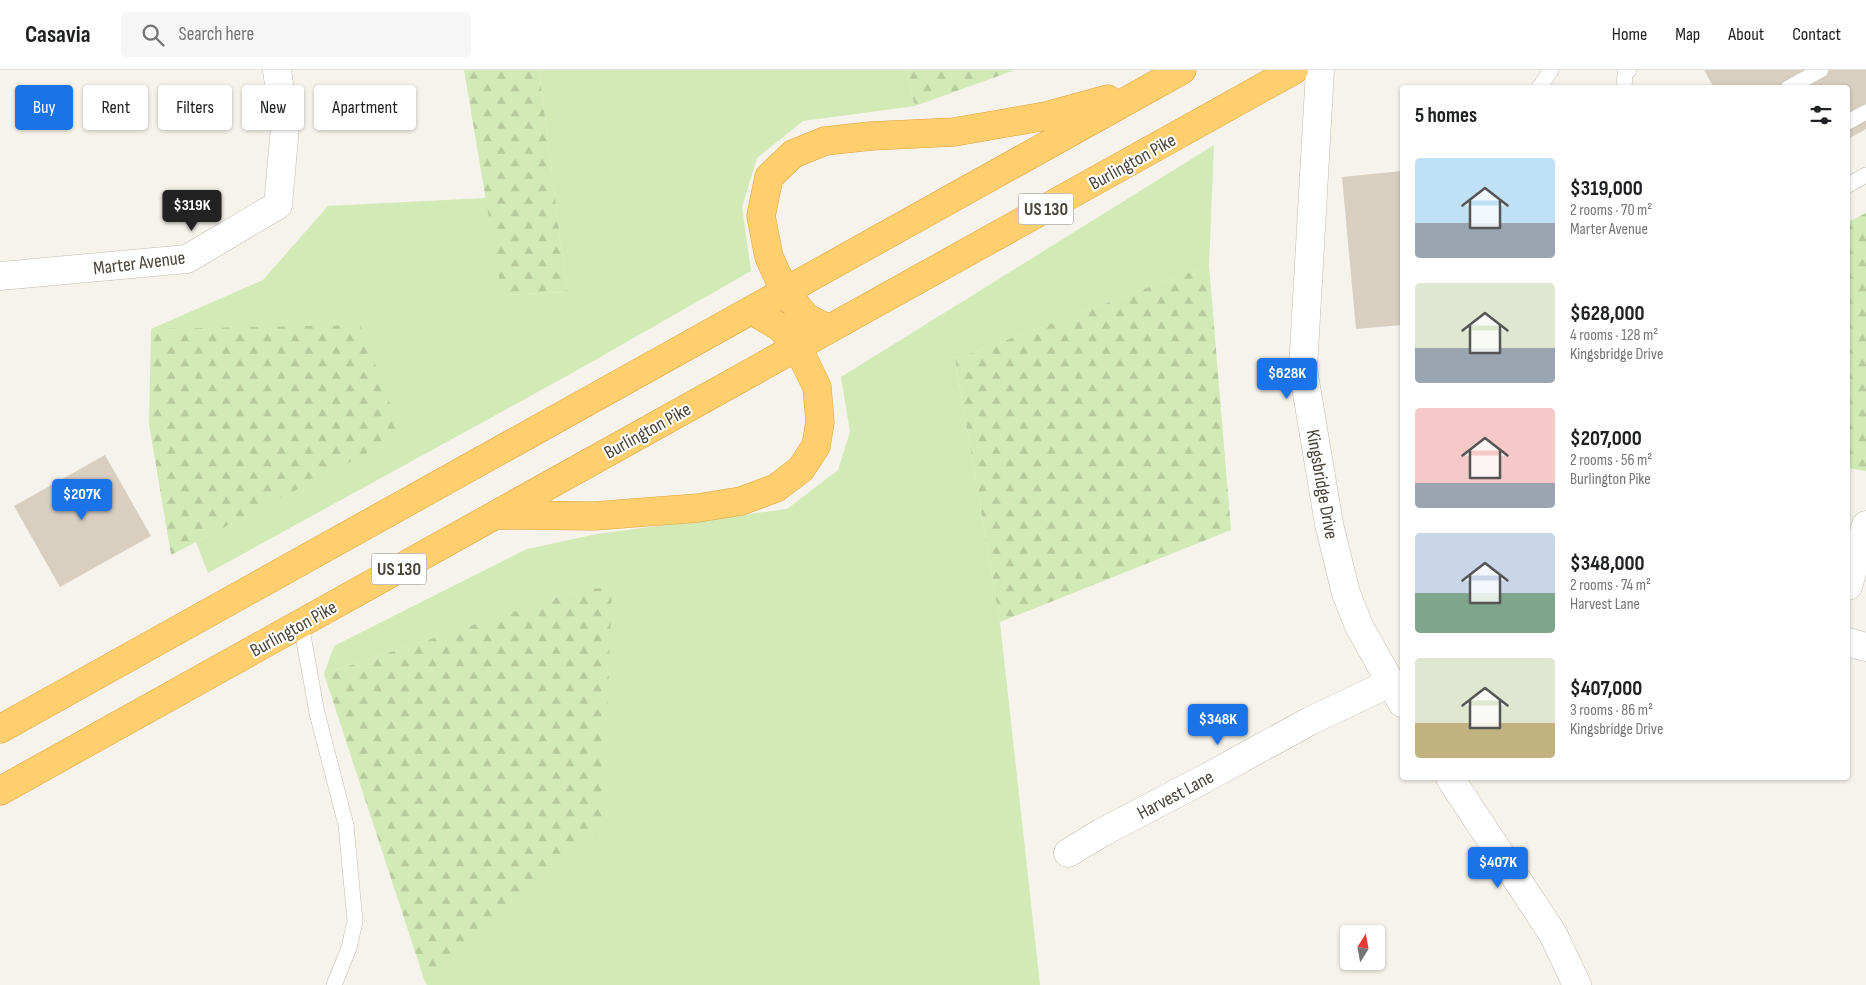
<!DOCTYPE html>
<html lang="en">
<head>
<meta charset="utf-8">
<style>
  :root { --surface:#fff; --page:#f6f6f6; --text:#202124; --muted:#757577; --line:#e0e0e0; --accent:#1a73e8 }
  body { margin:0; font-family:"Sofia Sans Condensed",sans-serif; background:var(--page); color:var(--text); height:100vh; display:flex; flex-direction:column; font-size:19px; white-space:nowrap }
  * { box-sizing:border-box; margin:0 }
  p { font-size:16px; color:var(--muted) }
  .icon { flex:none; width:28px; height:28px; fill:none; stroke:currentColor; stroke-width:2; stroke-linecap:round; stroke-linejoin:round }
  .map { position:relative; flex:1; overflow:hidden }
  .details { position:absolute; left:1400px; top:15px; width:450px; height:695px; display:flex; flex-direction:column; background:var(--surface); border-radius:5px; box-shadow:0 1px 4px #0004 }
  .details>* { flex:none }
  .hud { position:absolute; left:15px; top:15px; width:475px; height:45px; display:flex; gap:10px }
  .needle { width:32px; rotate:11deg }
  .buttons { position:absolute; left:1340px; top:855px; display:grid; gap:10px }
  .buttons a { display:grid; place-items:center; width:45px; height:45px; border-radius:5px; background:var(--surface); box-shadow:0 1px 4px #0004; font-size:25px }
  .price { position:absolute; translate:-50% -42px; padding:0 11px; border-radius:5px; background:var(--accent); color:#fff; font-size:16px; line-height:32px; filter:drop-shadow(0 1px 2px #0008) }
  .price::after { content:''; position:absolute; left:50%; top:30px; width:15px; height:11px; margin-left:-8px; background:inherit; clip-path:polygon(0 0,100% 0,50% 100%) }
  .price.selected { background:#222; color:#fff }
  ul { padding:0; list-style:none }
  li { display:flex; align-items:center; gap:15px; height:125px; padding:0 15px }
  li span { display:grid; place-items:center; flex:none; width:140px; height:100px; border-radius:5px; color:#555 }
  li>.icon { margin-inline-start:auto }
  span .icon { width:60px; height:60px; fill:#fffc; stroke-width:1 }
  li b { font-size:21px }
  h2 { display:flex; justify-content:space-between; align-items:center; height:60px; padding:0 15px; font-size:21px }
  .pill { padding:0 18px; border-radius:5px; background:var(--surface); box-shadow:0 1px 4px #0004; font-size:18px; line-height:45px }
  .pill.selected { background:var(--accent); color:#fff }
  header { display:flex; align-items:center; gap:30px; box-sizing:border-box; height:70px; padding:0 25px; background:var(--surface); border-bottom:1px solid var(--line) }
  header strong { font-size:24px }
  nav { display:flex; gap:28px; margin-inline-start:auto; font-size:18px }
  .search { width:350px; height:45px; background:var(--page); display:flex; align-items:center; gap:12px; box-sizing:border-box; padding:0 18px; border-radius:5px; color:var(--muted); font-size:19px }
  .map>svg:first-child { display:block }
</style>
</head>
<body>
<header>
<strong>Casavia</strong>
<div class="search"><svg class="icon" aria-label="search" viewBox="0 0 24 24"><circle cx="10" cy="10" r="6"/><path d="M15 15l6 6"/></svg>Search here</div>
<nav><a>Home</a><a>Map</a><a>About</a><a>Contact</a></nav>
</header>
<div class="map">
<svg width="1866" height="915" viewBox="0 0 1866 915">
  <defs>
    <pattern id="forest-firs" width="22" height="20" patternUnits="userSpaceOnUse" patternTransform="scale(1.25)"><rect width="22" height="20" fill="#d2eab5"/><path d="M5 1l3.5 6h-7zM16 11l3.5 6h-7z" fill="#b6ca9c"/></pattern>
  </defs>
  <rect width="100%" height="100%" fill="#f6f3ec"/>
  <path fill="#d2eab5" d="M539 0H906L915 36 803 51 757 88 742 137 751 201 574 302 208 503 196 472 402 364 151 259 263 210 328 136 486 128 503 225 567 222Z
    M1214 75 1209 195 955 289 1000 552 1040 915H427L424 909 579 520 324 604 334 576 527 479 597 464 787 439 838 400 850 362 841 307Z"/>
  <path fill="url(#forest-firs)" d="M464 0H539L567 222 502 225Z
    M906 0H1015L915 36Z
    M1866 143V401L1848 398V152Z
    M1209 195 1231 460 1000 552 955 289Z
    M360 255 402 365 171 485 149 354 151 259Z
    M612 517 603 760 424 909 324 604 579 520Z"/>
  <path fill="#d8cfc1" d="M1704 0H1866V59L1848 69V18H1714Z
    M1402 101V255L1356 259 1342 107Z
    M105 385 151 466 60 517 14 436Z"/>
  <g fill="none" stroke-linecap="round" stroke-linejoin="round">
    <g stroke="#c2bbae" stroke-width="16">
      <path id="lane" d="M1539 18 1551 0
        M1624 18 1625 4 1629 0
        M1788 18 1821 0
        M1848 52 1866 42
        M1848 115 1866 105
        M301 554 317 643 346 755 355 851 349 878 334 915"/>
    </g>
    <g stroke="#c2bbae" stroke-width="29">
      <path id="street" d="M1320 0 1303 299 1329 454 1346 523 1359 556 1402 633
        M0 206 187 189 278 135 285 57 277 0
        M1848 516 1866 455
        M1848 572 1866 577
        M1450 708 1553 864 1577 915
        M1068 783 1101 763 1204 709 1310 651 1390 613"/>
    </g>
    <g stroke="#e0a43c" stroke-width="29">
      <path id="highway" d="M829 259 807 248 785 222 769 187 761 146 769 107 793 84 825 71 871 66 954 62 1046 46 1108 29
        M497 445 594 446 698 438 741 431 776 418 801 399 816 376 820 352 817 317 797 276 780 257 751 240
        M0 659 1182 0
        M0 721 1294 0"/>
    </g>
    <use href="#lane" stroke="#fff" stroke-width="15"/>
    <use href="#street" stroke="#fff" stroke-width="28"/>
    <use href="#highway" stroke="#ffcf6e" stroke-width="28"/>
  </g>
  <g text-anchor="middle" stroke-width="4" stroke-linejoin="round" paint-order="stroke">
    <g fill="#fff" stroke="#817c74" stroke-width="1">
      <rect x="1018.5" y="123.5" width="55" height="31" rx="4"/>
      <rect x="371.5" y="483.5" width="55" height="31" rx="4"/>
    </g>
    <g font-size="18" font-weight="bold" fill="#4b4439">
      <text x="1046" y="145">US 130</text>
      <text x="399" y="505">US 130</text>
    </g>
    <g font-size="19" fill="#4b4439" stroke="#fff">
      <text transform="translate(1132 91) rotate(-29)" y="7">Burlington Pike</text>
      <text transform="translate(139 192) rotate(-7)" y="7">Marter Avenue</text>
      <text transform="translate(647 360) rotate(-29)" y="7">Burlington Pike</text>
      <text transform="translate(1323 414) rotate(80)" y="7">Kingsbridge Drive</text>
      <text transform="translate(293 558) rotate(-29)" y="7">Burlington Pike</text>
      <text transform="translate(1175 724) rotate(-28)" y="7">Harvest Lane</text>
    </g>
  </g>
</svg>
<div class="buttons">
<a><svg class="needle" viewBox="-14 -14 28 28"><path d="M0-13l5 13h-10z" fill="#e53935"/><path d="M0 13l5-13h-10z" fill="#757577"/></svg></a>
</div>
<b class="price selected" style="left:192px;top:162px">$319K</b>
<b class="price" style="left:1287px;top:330px">$628K</b>
<b class="price" style="left:82px;top:451px">$207K</b>
<b class="price" style="left:1218px;top:676px">$348K</b>
<b class="price" style="left:1498px;top:819px">$407K</b>
<div class="hud">
<a class="pill selected">Buy</a>
<a class="pill">Rent</a>
<a class="pill">Filters</a>
<a class="pill">New</a>
<a class="pill">Apartment</a>
</div>
<section class="details">
<h2>5 homes<svg class="icon" aria-label="filters" viewBox="0 0 24 24"><path d="M4 7h16M4 17h16"/><circle cx="9" cy="7" r="2"/><circle cx="15" cy="17" r="2"/></svg></h2>
<ul>
<li><span style="background:linear-gradient(#bfe0f5 65%,#9aa5b1 0)"><svg class="icon" aria-label="home" viewBox="0 0 24 24"><path d="M3 11l9-7 9 7M6 9v11h12V9"/></svg></span><div><b>$319,000</b><p>2 rooms · 70 m²</p><p>Marter Avenue</p></div></li>
<li><span style="background:linear-gradient(#dfe7d0 65%,#9aa5b1 0)"><svg class="icon" aria-label="home" viewBox="0 0 24 24"><path d="M3 11l9-7 9 7M6 9v11h12V9"/></svg></span><div><b>$628,000</b><p>4 rooms · 128 m²</p><p>Kingsbridge Drive</p></div></li>
<li><span style="background:linear-gradient(#f6c9c9 75%,#9aa5b1 0)"><svg class="icon" aria-label="home" viewBox="0 0 24 24"><path d="M3 11l9-7 9 7M6 9v11h12V9"/></svg></span><div><b>$207,000</b><p>2 rooms · 56 m²</p><p>Burlington Pike</p></div></li>
<li><span style="background:linear-gradient(#c9d6e8 60%,#7fa58c 0)"><svg class="icon" aria-label="home" viewBox="0 0 24 24"><path d="M3 11l9-7 9 7M6 9v11h12V9"/></svg></span><div><b>$348,000</b><p>2 rooms · 74 m²</p><p>Harvest Lane</p></div></li>
<li><span style="background:linear-gradient(#dfe7d0 65%,#c2b280 0)"><svg class="icon" aria-label="home" viewBox="0 0 24 24"><path d="M3 11l9-7 9 7M6 9v11h12V9"/></svg></span><div><b>$407,000</b><p>3 rooms · 86 m²</p><p>Kingsbridge Drive</p></div></li>
</ul>
</section>
</div>
</body>
</html>
